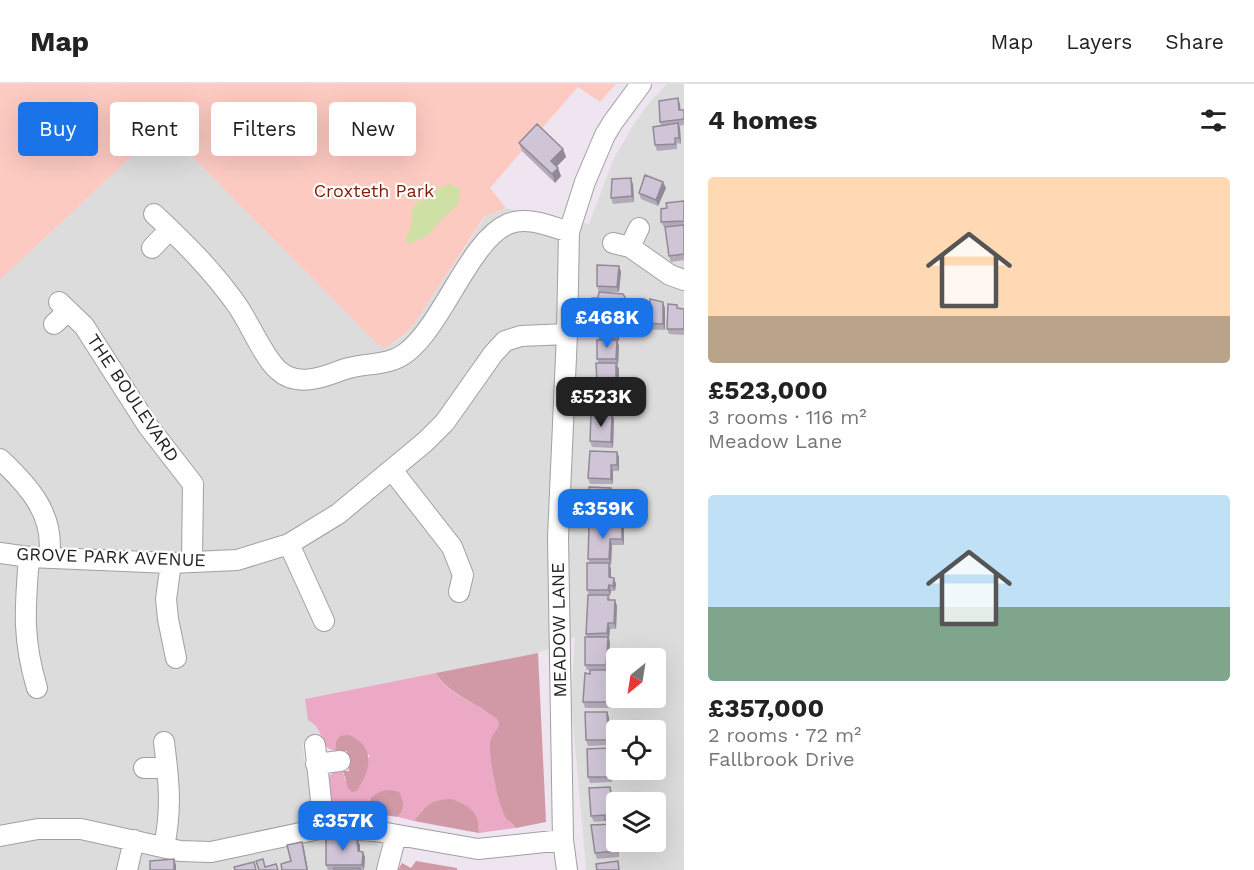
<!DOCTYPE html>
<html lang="en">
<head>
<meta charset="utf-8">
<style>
  :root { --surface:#fff; --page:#f6f6f6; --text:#222; --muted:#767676; --line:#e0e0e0; --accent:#1a73e8 }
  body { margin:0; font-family:"Work Sans",sans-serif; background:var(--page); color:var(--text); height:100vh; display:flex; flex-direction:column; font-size:22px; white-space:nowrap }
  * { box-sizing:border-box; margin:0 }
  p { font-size:20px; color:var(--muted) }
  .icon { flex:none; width:33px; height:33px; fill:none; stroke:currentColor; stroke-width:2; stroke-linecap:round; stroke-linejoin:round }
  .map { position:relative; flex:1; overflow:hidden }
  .sheet { display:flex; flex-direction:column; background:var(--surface); width:570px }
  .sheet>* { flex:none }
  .top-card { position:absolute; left:18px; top:18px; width:570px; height:54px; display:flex; gap:12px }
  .needle { width:39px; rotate:210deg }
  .buttons { position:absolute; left:606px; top:564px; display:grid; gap:12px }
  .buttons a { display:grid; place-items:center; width:60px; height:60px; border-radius:6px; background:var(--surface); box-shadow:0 6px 24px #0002; font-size:30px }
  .price { position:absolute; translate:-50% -51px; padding:0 14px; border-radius:12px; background:var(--accent); color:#fff; font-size:20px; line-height:39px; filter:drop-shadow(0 2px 3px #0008) }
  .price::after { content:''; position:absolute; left:50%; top:36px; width:18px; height:14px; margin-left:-9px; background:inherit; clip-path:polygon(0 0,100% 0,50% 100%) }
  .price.current { background:#222; color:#fff }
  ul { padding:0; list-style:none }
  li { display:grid; align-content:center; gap:12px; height:318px; padding:0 24px }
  li span { display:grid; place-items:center; height:186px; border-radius:6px; color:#555 }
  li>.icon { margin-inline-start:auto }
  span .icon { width:108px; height:108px; fill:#fffc; stroke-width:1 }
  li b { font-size:26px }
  h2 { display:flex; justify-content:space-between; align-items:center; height:72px; padding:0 24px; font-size:26px }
  .chip { padding:0 21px; border-radius:6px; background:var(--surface); box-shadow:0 6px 24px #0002; font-size:21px; line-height:54px }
  .chip.current { background:var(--accent); color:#fff }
  header { display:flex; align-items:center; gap:36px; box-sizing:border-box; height:84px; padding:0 30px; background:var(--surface); border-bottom:2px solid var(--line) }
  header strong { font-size:28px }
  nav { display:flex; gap:33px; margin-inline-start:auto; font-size:21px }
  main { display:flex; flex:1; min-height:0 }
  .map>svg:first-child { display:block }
</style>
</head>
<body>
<header>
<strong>Map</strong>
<nav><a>Map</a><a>Layers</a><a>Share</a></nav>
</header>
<main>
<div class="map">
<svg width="684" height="786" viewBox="0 0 684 786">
  <rect width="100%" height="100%" fill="#eee5f0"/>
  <path fill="#dcdcdd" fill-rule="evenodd" d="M667 0H684V786H586L571 615 575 553 538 569 305 615 319 644 323 660H303L304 673 311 711 314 759 329 757 374 758 381 762 376 786H0V196L163 43 376 259 385 264 404 252 414 240 485 133 506 124 589 140 613 76 631 45 648 20ZM616 574H656V614H616ZM616 646H656V686H616ZM616 718H656V758H616Z"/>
  <path fill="#eca9c5" d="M436 589C445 608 470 616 487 628 491 630 496 633 498 637 502 645 492 650 490 657 487 670 499 723 507 734 509 737 513 741 516 744L479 749V742L423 725 414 737 398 733 401 729 370 715 363 728 333 727 329 692 334 688 343 687 345 697 370 672 340 652 336 657 335 667C317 663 326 645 308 636L305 615Z"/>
  <path fill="#d198a5" d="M538 569 546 738 516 744C513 741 509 737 506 734 499 723 487 670 490 657 492 649 501 645 498 637 496 633 491 631 487 628 470 616 445 607 436 589Z
    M349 651C376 663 371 685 357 707L352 708 348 704 343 687H349L347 667H335L336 657 340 652Z
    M390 706 399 708C404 717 405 724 398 733L363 728C371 714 373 707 390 706Z
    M451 715C470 722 479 727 479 749L414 737C426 721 431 716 451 715Z
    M416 777 457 784V786H398L402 779 411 784Z"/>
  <path fill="#fccac1" d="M0 0H616L600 18 578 3 490 104 506 124 484 133 414 240 404 251 385 264 376 259 163 43 0 196Z"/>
  <path fill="#cee0a4" d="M449 100 460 104V114L456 123 442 135 428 151 411 160 407 159 406 155C407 150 410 145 411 141 414 125 408 119 429 115L437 105Z"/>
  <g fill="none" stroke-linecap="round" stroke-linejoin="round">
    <g stroke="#a0a0a0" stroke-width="22">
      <path id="minor" d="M154 130C185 159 213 187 237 221 249 238 264 274 278 286 296 303 322 294 342 286 363 278 389 283 407 268 443 240 470 156 508 140 527 132 550 142 569 148
        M613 159 630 163 670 191 684 196
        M630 163 639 144
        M152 164 170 145
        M59 218 84 242 148 342 193 400 192 477
        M54 240 68 227
        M0 375C29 402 55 431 49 472
        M392 386 452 463 463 491 459 508
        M289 460 324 537
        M0 469 29 473 171 479 237 476 289 460 338 430 425 358 445 338 493 270 505 257 521 252 567 250
        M29 473C25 524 22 554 37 604
        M171 479 166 515 168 535 176 574
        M315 661 324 744
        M316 680 340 677
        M144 684H167
        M0 752 38 745H81L180 767 211 768 324 744 375 747 478 765 563 756
        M164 763C172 724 169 697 164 658
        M127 786 134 756
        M387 786 396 751
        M567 786 563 756 558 453 567 250 569 148 585 98 605 51 613 38 641 0"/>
    </g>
    <use href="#minor" stroke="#fff" stroke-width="20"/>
  </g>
  <path fill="#b2a9b9" d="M680 20V26L684 27V41L679 42 680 44 681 60 677 59V65L657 67 655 61 661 42 660 38Z
    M519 59 563 65 566 73 557 82 561 92 555 99 522 67Z
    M633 100 634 118 613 120 611 114Z
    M666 104 658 122 641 115 639 109Z
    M684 117V176L671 178 669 172 665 143H664L661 138 667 124Z
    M619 182 621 188 619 208H601L627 217 629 223 624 228H620L621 234H618L619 236V257H617L619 262 618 281H617L619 285V304H599L597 298 599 279 597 275 599 256 598 249H594L592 243 593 231 591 227 598 214 599 208 597 202Z
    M677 221 678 224 684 225V251L669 250 667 245Z
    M665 224V246L645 245 643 239Z
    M616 304 619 309 617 318 615 317V331H612L614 335 613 364 592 363 590 357 592 331 590 325Z
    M617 368 619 373V387H613V400H590L588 394Z
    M615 409 617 415 616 434H612L613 438 591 436 589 431 613 410Z
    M622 439 624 445V461H612L611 481H610L611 485V493L616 500 615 507H611L610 512H609L610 516 617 522 616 545H610L609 554 610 559 608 586H613L616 592 615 624H585L583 618 590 586H587L585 581 587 553 586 550 589 511 587 506 590 479 588 475 609 442Z
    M607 628 609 633 610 661 588 662 586 656Z
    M610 670 612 698 590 699 588 693Z
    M610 703 612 709 613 716 616 718V741H614L616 746 619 773 597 775 595 769 607 740 605 737 594 738 591 732Z
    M360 761V767L365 773 364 786H328L326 781Z"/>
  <path fill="#918a96" d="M678 14 680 20 681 32 679 26Z
    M678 39 680 44 681 60 679 54Z
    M563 65 566 73 554 85 551 77Z
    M558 84 561 92 555 99 552 90Z
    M631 94 633 100 634 118 632 112Z
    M663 98 666 104 658 122 656 116Z
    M619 182 621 188 619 208 617 203Z
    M627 217 629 223 624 228 622 223Z
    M663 218 665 224V246L663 240Z
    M617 230 619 236V257L617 252Z
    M617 256 619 262 618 281 616 275Z
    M616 279 619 285V304L616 298Z
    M616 304 619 309 617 318 615 313Z
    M613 311 615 317V331L613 325Z
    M612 330 614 335 613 364 611 358Z
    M617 368 619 373V387L617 381Z
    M611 381 613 387V400L611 395Z
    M615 409 617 415 616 434 613 428Z
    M622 439 624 445V461L622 455Z
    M610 455 612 461 611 481 609 475Z
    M609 479 611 485V498L609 493Z
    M614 494 616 500 615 507 613 502Z
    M609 501 611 507 610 512 608 506Z
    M615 516 617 522 616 545 614 539Z
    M608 539 610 545 609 554 610 559 608 587 606 581 608 554 607 549Z
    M613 586 616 592 615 624 613 618Z
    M607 628 609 633 610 661 608 656Z
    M608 664 610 670 612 698 609 693Z
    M614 740 616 746 619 773 617 767Z
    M357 755 360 761V773L358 767Z
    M302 758 304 764 308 786H307Z
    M363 768 365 773 364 786 362 781Z
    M174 775 176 781V786H174Z"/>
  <path fill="#cfc5d7" stroke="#918a96" stroke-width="1.5" d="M678 14 679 26H684V35L660 38 659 17Z
    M678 39 679 54H675V60L655 61 653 43Z
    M537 40 563 65 551 77 558 84 552 90 519 59Z
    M645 91 663 98 656 116 639 109Z
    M631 94 632 112 611 114 612 95Z
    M684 117V137L661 138V125L667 124 666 119Z
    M684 141V170L669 172 665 143Z
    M597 181 619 182 617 203 597 202Z
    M599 208 623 210 627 217 622 223H618L619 228 591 227 592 214H598Z
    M650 215 663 218V240L643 239 644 218H650Z
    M668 220 677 221V224L684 225V245H667Z
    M617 230V252H598V243H592V231Z
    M597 256H617L616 275H597Z
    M596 279H616V298H597Z
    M591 304H616L615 313 613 311V325H590Z
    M612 330 611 358 590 357 591 331Z
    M590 367 617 368V381H611V395L588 394Z
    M589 403 611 404 610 410 615 409 613 428H610L611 432 589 431Z
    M610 439H622V455H610L609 475H588L589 442H609Z
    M587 479H609V493L614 494 613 502 609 501 608 506H587Z
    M588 511H608V516H615L614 539H608L607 549 586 550Z
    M585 553H608L606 581H585Z
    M590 586H613V618H583L585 589 590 590Z
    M585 628H607L608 656H586Z
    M608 664 609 693H588L587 665Z
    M610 703 612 716 619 715V718H616V735L605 736V731L591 732 589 704Z
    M614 740 617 767 595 769 591 741Z
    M326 755H357L358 767 363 768 362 781H326Z
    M302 758 307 786H282L281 780 291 777 287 761Z
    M174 775V786H150V777Z
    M263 775 265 783 276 780 278 786H259L256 777Z
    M618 777 619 786H597L596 780Z
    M254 778 256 786H235L234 783Z
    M334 784H360V786H334Z"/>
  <g text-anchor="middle" stroke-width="4.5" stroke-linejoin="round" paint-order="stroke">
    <g font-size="18" fill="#831b07" stroke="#fff">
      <text x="374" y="113">Croxteth Park</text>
    </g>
    <g font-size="18" fill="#1f1f1f" stroke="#fff">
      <text transform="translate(133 314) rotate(56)" y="6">THE BOULEVARD</text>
      <text transform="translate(111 473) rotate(2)" y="6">GROVE PARK AVENUE</text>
      <text transform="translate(559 546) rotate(-91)" y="6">MEADOW LANE</text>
    </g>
  </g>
</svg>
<div class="buttons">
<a><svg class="needle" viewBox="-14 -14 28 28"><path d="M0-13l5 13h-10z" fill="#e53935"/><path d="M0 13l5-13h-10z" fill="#767676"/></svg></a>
<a><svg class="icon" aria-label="locate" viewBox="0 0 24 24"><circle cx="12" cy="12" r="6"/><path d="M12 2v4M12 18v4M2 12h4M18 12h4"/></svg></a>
<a><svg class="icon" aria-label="layers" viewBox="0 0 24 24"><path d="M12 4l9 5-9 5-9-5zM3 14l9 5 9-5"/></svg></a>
</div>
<b class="price" style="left:607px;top:265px">£468K</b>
<b class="price current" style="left:601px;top:344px">£523K</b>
<b class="price" style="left:603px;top:456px">£359K</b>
<b class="price" style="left:343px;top:768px">£357K</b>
<div class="top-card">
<a class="chip current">Buy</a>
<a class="chip">Rent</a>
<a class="chip">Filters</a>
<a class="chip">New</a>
</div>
</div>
<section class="sheet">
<h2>4 homes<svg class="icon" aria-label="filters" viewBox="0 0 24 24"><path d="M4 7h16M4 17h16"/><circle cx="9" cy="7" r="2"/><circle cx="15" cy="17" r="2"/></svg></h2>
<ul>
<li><span style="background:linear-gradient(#ffd9b3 75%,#b9a48a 0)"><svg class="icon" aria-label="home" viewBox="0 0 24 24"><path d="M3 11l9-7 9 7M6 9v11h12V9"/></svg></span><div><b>£523,000</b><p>3 rooms · 116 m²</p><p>Meadow Lane</p></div></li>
<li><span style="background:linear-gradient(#bfe0f5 60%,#7fa58c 0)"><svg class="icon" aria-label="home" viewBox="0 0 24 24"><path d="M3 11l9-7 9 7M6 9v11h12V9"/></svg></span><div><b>£357,000</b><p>2 rooms · 72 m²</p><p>Fallbrook Drive</p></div></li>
</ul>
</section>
</main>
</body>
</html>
